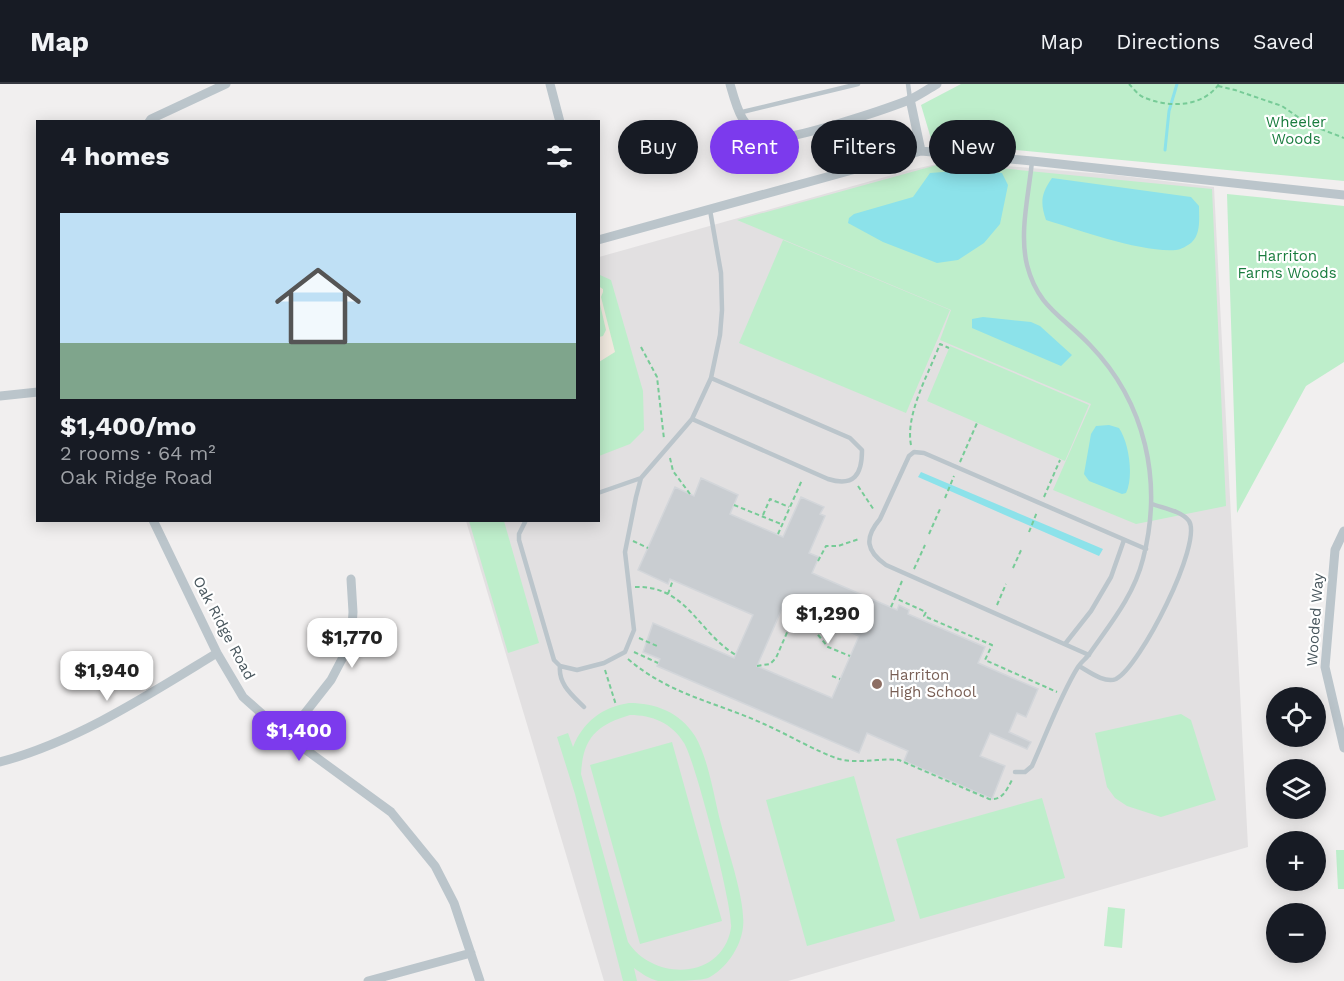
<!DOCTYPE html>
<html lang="en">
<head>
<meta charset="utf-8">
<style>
  :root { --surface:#171b24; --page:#20242c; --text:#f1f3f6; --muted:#9ea1a6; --line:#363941; --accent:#7c3aed }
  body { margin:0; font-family:"Work Sans",sans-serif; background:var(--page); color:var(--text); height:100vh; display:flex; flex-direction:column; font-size:22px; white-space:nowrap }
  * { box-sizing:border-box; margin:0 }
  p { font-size:20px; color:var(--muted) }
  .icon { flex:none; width:33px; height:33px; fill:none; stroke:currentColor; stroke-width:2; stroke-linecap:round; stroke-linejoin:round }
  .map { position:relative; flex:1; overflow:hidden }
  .side { position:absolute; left:36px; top:36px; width:564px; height:402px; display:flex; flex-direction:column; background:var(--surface); border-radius:0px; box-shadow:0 3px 15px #0003 }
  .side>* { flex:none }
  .banner { position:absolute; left:618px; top:36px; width:570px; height:54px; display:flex; gap:12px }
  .buttons { position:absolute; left:1266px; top:603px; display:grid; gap:12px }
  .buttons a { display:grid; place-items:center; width:60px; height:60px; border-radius:50%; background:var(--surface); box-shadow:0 3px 15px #0003; font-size:30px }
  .price { position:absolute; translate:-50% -51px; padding:0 14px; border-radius:12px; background:#fff; color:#222; font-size:20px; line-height:39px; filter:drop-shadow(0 2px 3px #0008) }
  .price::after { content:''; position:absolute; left:50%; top:36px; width:18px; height:14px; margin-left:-9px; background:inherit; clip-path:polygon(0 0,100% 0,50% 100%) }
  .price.active { background:var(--accent); color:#fff }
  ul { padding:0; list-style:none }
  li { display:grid; align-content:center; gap:12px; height:318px; padding:0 24px }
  li span { display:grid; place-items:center; height:186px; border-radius:0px; color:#555 }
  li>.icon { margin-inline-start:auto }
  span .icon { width:108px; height:108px; fill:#fffc; stroke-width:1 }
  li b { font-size:26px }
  h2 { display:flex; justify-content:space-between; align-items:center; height:72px; padding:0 24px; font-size:26px }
  .pill { padding:0 21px; border-radius:27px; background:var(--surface); box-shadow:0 3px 15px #0003; font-size:21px; line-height:54px }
  .pill.active { background:var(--accent); color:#fff }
  header { display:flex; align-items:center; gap:36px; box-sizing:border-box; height:84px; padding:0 30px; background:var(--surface); border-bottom:2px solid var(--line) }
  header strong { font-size:28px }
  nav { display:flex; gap:33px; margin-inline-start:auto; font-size:21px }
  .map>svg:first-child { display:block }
</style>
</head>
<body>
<header>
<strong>Map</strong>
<nav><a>Map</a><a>Directions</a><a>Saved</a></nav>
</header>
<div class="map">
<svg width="1344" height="897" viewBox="0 0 1344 897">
  <rect width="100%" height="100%" fill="#f1efef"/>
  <path fill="#e2e0e1" d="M958 78 1115 91 1214 103 1248 763 788 897H604L466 437 598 436 599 173 910 86 937 80Z"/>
  <path fill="#beeecb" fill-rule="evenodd" d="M961 0H1344V97L932 58 921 21Z
    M959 80 1212 105 1226 422 1136 440 1053 406 1091 320 940 256 951 226 737 136 937 81Z
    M1227 110 1344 122V278L1306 302 1237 429Z
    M783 156 950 226 906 329 739 259Z
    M600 191 611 196 643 307 644 346 630 360 599 372 598 192Z
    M950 262 1089 321 1065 377 927 317Z
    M469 437H504L539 559 508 569Z
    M629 619C655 619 680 628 695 652 709 676 714 714 721 740 728 767 746 818 743 843 741 863 726 885 708 894 699 897 669 897 658 897 649 895 641 889 634 884L637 897H623L575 710 557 653 568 649 573 663C583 638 602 623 629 619ZM630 631C652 631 672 639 684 659 695 676 734 826 731 844 722 897 653 897 628 858L581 690C583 653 597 641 630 631Z
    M1181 630 1191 636 1216 716 1161 733 1127 722 1115 714 1107 703 1095 649Z
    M672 658 722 837 640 860 590 681Z
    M854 692 895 837 807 862 766 716Z
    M1042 714 1065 794 920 835 896 755Z
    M1336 766H1344V805H1338Z
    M1108 823 1125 825 1122 864 1104 862Z"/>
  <path fill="#f2eae0" d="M598 202 603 205V208L601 213 615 268 599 278V253L603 252 606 246 599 216Z"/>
  <path fill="#8ce2ea" d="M969 86 1002 89 1008 101 1000 140 984 159 958 176 937 179 883 158 848 139 849 134 854 130 913 113 930 89Z
    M1052 94 1191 113 1199 122C1199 134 1201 149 1192 158 1189 161 1180 166 1176 166 1143 169 1079 146 1046 136 1040 118 1041 110 1052 94Z
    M983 233 1031 238 1040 242 1072 271 1061 282 972 244V235Z
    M1109 341 1119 344C1129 359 1134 392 1126 409L1122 410 1089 397 1084 390 1091 350 1096 342Z
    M921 388 1103 465 1099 472 918 393Z"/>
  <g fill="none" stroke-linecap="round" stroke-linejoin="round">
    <path stroke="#8ce2ea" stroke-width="3" d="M1165 66 1169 27 1177 0"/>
  </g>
  <path fill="#c9cdd1" stroke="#d3d6da" stroke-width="1.5" fill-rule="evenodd" d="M701 394 738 411 730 430 783 453 801 413 824 423 820 430 825 432 809 469 819 473 812 489 897 526 899 521 909 526 908 530 985 563 978 579 1038 605 1026 633 1017 629 1009 648 1031 658 1027 665 990 649 980 672 1005 682 992 715 904 677 908 667 867 649 859 669 657 582 660 575 643 568 653 539 734 574 753 531 670 495 668 500 638 486 675 403 694 412ZM784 520 859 552 832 614 757 582Z"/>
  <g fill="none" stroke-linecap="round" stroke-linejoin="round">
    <path stroke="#77cb97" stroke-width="2" stroke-dasharray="4.5 3" stroke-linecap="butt" d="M1129 0C1133 4 1138 11 1143 13 1168 24 1202 24 1219 0
      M1218 2 1235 6 1282 22 1308 40 1344 54
      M641 263 657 293 664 355
      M911 361C905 330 929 289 940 260L949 264
      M670 374 673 387 690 410
      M960 378 977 339
      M858 402 874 426
      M1044 413 1060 376
      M945 414 954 392
      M734 421 781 440
      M763 431 770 415 789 423
      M1029 448 1037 428
      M778 450 802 396
      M929 450 940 425
      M633 457 648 464
      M818 477 826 462H838L859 455
      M1013 484 1022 464
      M914 485 925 461
      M902 497 895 514 926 528 924 532 992 561 985 576 1057 608
      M635 503C687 501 698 549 736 571
      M668 510 673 496
      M997 521 1006 500
      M891 523 895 514
      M783 524 805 535 828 563 850 572
      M639 554 657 562
      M634 568 658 579
      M628 575C670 611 716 618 764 640 787 650 817 668 839 675 858 680 879 674 899 676L989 715C1003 717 1007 705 1013 694
      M757 582 770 580 776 574 795 530
      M605 586 616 621
      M832 592 840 595"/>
    <path stroke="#bbc5cb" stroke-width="4.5" d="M908 0 910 15
      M738 29 858 0
      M710 126 721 189 722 226 720 251 711 294 692 335 828 395C854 403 862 391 862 366L850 354 711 294
      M598 409 641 394
      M526 436 519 450V456L554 576 560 582 577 586 604 579 625 568 634 546 625 468 636 413 641 394 692 335
      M1065 560 1091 527 1111 493 1124 456
      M1089 571 886 481C866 467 864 454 880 435L909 372 914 368 924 369 1146 465
      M560 582C558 600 572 611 584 623
      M1079 582C1088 587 1105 600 1116 595 1140 583 1203 459 1189 437 1182 427 1163 424 1152 420
      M1015 688H1025L1032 682C1046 651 1061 610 1078 583 1081 578 1087 574 1090 569 1111 539 1134 511 1143 475 1163 398 1146 319 1090 261 1063 232 1038 224 1027 181 1019 148 1029 110 1032 77"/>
    <path stroke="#bbc5cb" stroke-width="9" d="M550 0 560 38
      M730 0C736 21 742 48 767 54 786 59 886 25 909 16 918 12 928 5 937 0
      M910 15 921 67
      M149 38 151 35 226 0
      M598 156 921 67 1032 77 1344 111
      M0 312 38 308
      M153 436 217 569 243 613 287 652 391 728 435 782 454 819 480 897
      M1344 447 1335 466 1325 583 1344 664
      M287 652 331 596 351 558 353 528 351 495
      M0 678C78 657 148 611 217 569
      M368 897 471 869"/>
  </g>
  <circle fill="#8d6e63" stroke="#fff" stroke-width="2" cx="877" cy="600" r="6"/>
  <g text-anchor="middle" stroke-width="4.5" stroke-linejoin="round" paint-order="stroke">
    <g font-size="15" fill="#197c3e" stroke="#fff">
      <text x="1296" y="43">Wheeler<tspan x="1296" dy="17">Woods</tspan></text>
      <text x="1287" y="177">Harriton<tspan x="1287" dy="17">Farms Woods</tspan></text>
    </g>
    <g font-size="15" fill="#47555c" stroke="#fff">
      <text transform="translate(1315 536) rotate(-86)" y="5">Wooded Way</text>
      <text transform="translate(224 544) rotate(62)" y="5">Oak Ridge Road</text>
    </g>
    <g font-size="15" fill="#785e54" stroke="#fff" text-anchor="start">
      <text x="889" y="596">Harriton<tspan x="889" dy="17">High School</tspan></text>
    </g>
  </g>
</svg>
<div class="buttons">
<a><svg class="icon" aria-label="locate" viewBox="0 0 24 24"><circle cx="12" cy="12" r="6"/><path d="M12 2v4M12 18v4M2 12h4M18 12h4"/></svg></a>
<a><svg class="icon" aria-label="layers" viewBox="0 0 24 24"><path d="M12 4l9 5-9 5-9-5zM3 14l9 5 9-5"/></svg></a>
<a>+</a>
<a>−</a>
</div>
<b class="price" style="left:828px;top:561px">$1,290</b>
<b class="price" style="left:352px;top:585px">$1,770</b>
<b class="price" style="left:107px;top:618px">$1,940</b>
<b class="price active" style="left:299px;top:678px">$1,400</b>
<div class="banner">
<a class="pill">Buy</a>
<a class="pill active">Rent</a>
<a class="pill">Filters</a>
<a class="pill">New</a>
</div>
<section class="side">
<h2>4 homes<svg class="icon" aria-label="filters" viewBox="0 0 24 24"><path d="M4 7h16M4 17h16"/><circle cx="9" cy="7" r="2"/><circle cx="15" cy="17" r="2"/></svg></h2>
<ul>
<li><span style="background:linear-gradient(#bfe0f5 70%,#7fa58c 0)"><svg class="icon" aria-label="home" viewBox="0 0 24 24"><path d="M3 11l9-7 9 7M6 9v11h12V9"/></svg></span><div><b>$1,400/mo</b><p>2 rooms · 64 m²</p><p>Oak Ridge Road</p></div></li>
</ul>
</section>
</div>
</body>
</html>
